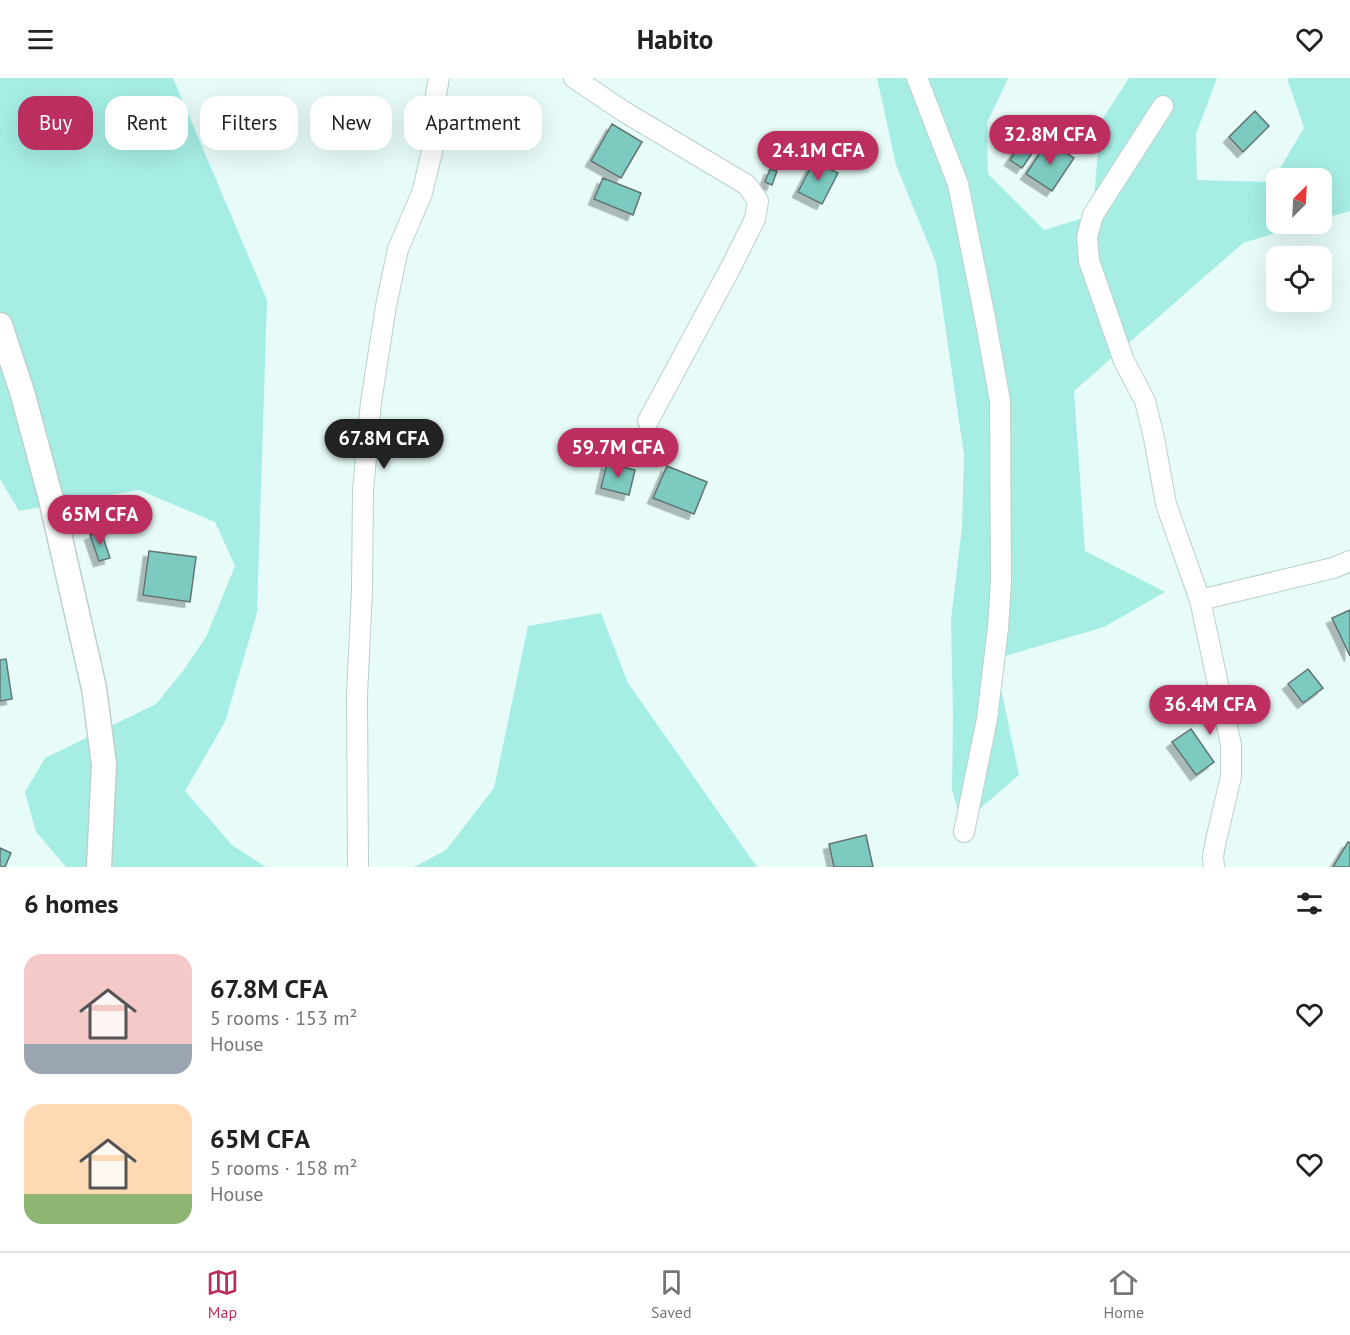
<!DOCTYPE html>
<html lang="en">
<head>
<meta charset="utf-8">
<style>
  :root { --surface:#fff; --page:#f2f2f2; --text:#222; --muted:#767676; --line:#e0e0e0; --accent:#bb2e5f }
  body { margin:0; font-family:"PT Sans",sans-serif; background:var(--page); color:var(--text); height:100vh; display:flex; flex-direction:column; font-size:22px; white-space:nowrap }
  * { box-sizing:border-box; margin:0 }
  p { font-size:20px; color:var(--muted) }
  .icon { flex:none; width:33px; height:33px; fill:none; stroke:currentColor; stroke-width:2; stroke-linecap:round; stroke-linejoin:round }
  .map { position:relative; height:789px; overflow:hidden }
  .drawer { display:flex; flex-direction:column; background:var(--surface); flex:1 }
  .drawer>* { flex:none }
  .top-card { position:absolute; left:18px; top:18px; width:600px; height:54px; display:flex; gap:12px }
  .needle { width:39px; rotate:24deg }
  .tools { position:absolute; left:1266px; top:90px; display:grid; gap:12px }
  .tools a { display:grid; place-items:center; width:66px; height:66px; border-radius:12px; background:var(--surface); box-shadow:0 6px 24px #0002; font-size:30px }
  .price { position:absolute; translate:-50% -51px; padding:0 14px; border-radius:21px; background:var(--accent); color:#fff; font-size:20px; line-height:39px; filter:drop-shadow(0 2px 3px #0008) }
  .price::after { content:''; position:absolute; left:50%; top:36px; width:18px; height:14px; margin-left:-9px; background:inherit; clip-path:polygon(0 0,100% 0,50% 100%) }
  .price.active { background:#222; color:#fff }
  ul { padding:0; list-style:none }
  li { display:flex; align-items:center; gap:18px; height:150px; padding:0 24px }
  li span { display:grid; place-items:center; flex:none; width:168px; height:120px; border-radius:18px; color:#555 }
  li>.icon { margin-inline-start:auto }
  span .icon { width:72px; height:72px; fill:#fffc; stroke-width:1 }
  li b { font-size:26px }
  h2 { display:flex; justify-content:space-between; align-items:center; height:72px; padding:0 24px; font-size:26px }
  .pill { padding:0 21px; border-radius:18px; background:var(--surface); box-shadow:0 6px 24px #0002; font-size:21px; line-height:54px }
  .pill.active { background:var(--accent); color:#fff }
  header { display:flex; justify-content:space-between; align-items:center; height:78px; padding:0 24px; background:var(--surface); font-size:27px; font-weight:700 }
  .menu { display:flex; justify-content:space-around; align-items:center; height:84px; border-top:2px solid var(--line); background:var(--surface); font-size:16px; color:var(--muted) }
  .menu a { display:grid; justify-items:center; gap:3px }
  .menu .active { color:var(--accent) }
  .map>svg:first-child { display:block }
</style>
</head>
<body>
<header><svg class="icon" aria-label="menu" viewBox="0 0 24 24"><path d="M4 6h16M4 12h16M4 18h16"/></svg>Habito<svg class="icon" aria-label="heart" viewBox="0 0 24 24"><path d="M12 20l-8-8c-3-5 5-10 8-4 3-6 11-1 8 4z"/></svg></header>
<div class="map">
<svg width="1350" height="789" viewBox="0 0 1350 789">
  <defs>
    <filter id="shadow"><feDropShadow dx="-5.5" dy="5.5" stdDeviation="0" flood-color="#0004"/></filter>
  </defs>
  <rect width="100%" height="100%" fill="#e7fcf9"/>
  <path fill="#a6eee4" d="M0 0H173L267 222 257 535 225 644 185 713 232 767 266 789H66L36 754 25 714 45 680 156 626 183 593 206 559 235 488 215 444 139 412 19 433 0 401Z
    M877 0H1008L987 45 988 96 1044 152 1093 137 1100 45 1129 0H1217L1196 56 1197 102 1272 104 1304 50 1287 0H1350V133L1322 141V100H1276V146H1306L1243 165 1074 313 1085 473 1165 514 1104 549 995 581 1019 697 966 743 964 754 952 712 953 639 951 541 962 449 964 377 936 185 896 87Z
    M601 535 628 605 757 789H414L446 772 494 710 528 548Z"/>
  <path fill="#7ccac0" stroke="#627572" stroke-width="1.5" filter="url(#shadow)" d="M1255 33 1269 48 1243 74 1229 59Z
    M612 46 642 64 621 100 591 83Z
    M1026 57 1039 65 1022 90 1010 82Z
    M1048 63 1074 80 1052 113 1026 96Z
    M814 83 838 95 822 126 798 114Z
    M770 91 777 93 772 107 765 104Z
    M603 100 641 115 633 137 594 121Z
    M607 385 635 392 629 417 601 410Z
    M667 388 707 404 694 436 653 420Z
    M101 453 110 480 99 483 90 457Z
    M149 473 196 479 190 524 143 517Z
    M1350 532V578L1332 540Z
    M6 581 12 621 0 623V582Z
    M1308 591 1323 610 1303 625 1288 606Z
    M1191 651 1214 684 1196 697 1172 664Z
    M866 757 873 789H834L829 766Z
    M1348 764 1350 765V789H1333Z
    M0 770 11 775 5 789H0Z"/>
  <g fill="none" stroke-linecap="round" stroke-linejoin="round">
    <g stroke="#bbd0cc" stroke-width="22">
      <path id="minor" d="M574 0 623 33 747 107 758 123 755 141 731 189 648 343
        M917 0 958 106 985 240 1000 323 1001 504 998 550 987 641 964 754
        M1163 28 1093 137 1087 159 1089 183 1124 283 1145 323 1154 360 1166 426 1200 522 1231 667V699L1216 762 1213 778 1214 789
        M1200 522 1333 490 1350 483
        M358 789 357 617 362 512 363 413 371 324 386 228 398 171 422 115 432 74 435 22 439 0"/>
    </g>
    <g stroke="#bbd0cc" stroke-width="27">
      <path id="tertiary" d="M0 247 23 317 51 421 94 610 104 686 99 789"/>
    </g>
    <use href="#minor" stroke="#fff" stroke-width="20"/>
    <use href="#tertiary" stroke="#fff" stroke-width="24"/>
  </g>
</svg>
<div class="tools">
<a><svg class="needle" viewBox="-14 -14 28 28"><path d="M0-13l5 13h-10z" fill="#e53935"/><path d="M0 13l5-13h-10z" fill="#767676"/></svg></a>
<a><svg class="icon" aria-label="locate" viewBox="0 0 24 24"><circle cx="12" cy="12" r="6"/><path d="M12 2v4M12 18v4M2 12h4M18 12h4"/></svg></a>
</div>
<b class="price" style="left:1050px;top:88px">32.8M CFA</b>
<b class="price" style="left:818px;top:104px">24.1M CFA</b>
<b class="price active" style="left:384px;top:392px">67.8M CFA</b>
<b class="price" style="left:618px;top:401px">59.7M CFA</b>
<b class="price" style="left:100px;top:468px">65M CFA</b>
<b class="price" style="left:1210px;top:658px">36.4M CFA</b>
<div class="top-card">
<a class="pill active">Buy</a>
<a class="pill">Rent</a>
<a class="pill">Filters</a>
<a class="pill">New</a>
<a class="pill">Apartment</a>
</div>
</div>
<section class="drawer">
<h2>6 homes<svg class="icon" aria-label="filters" viewBox="0 0 24 24"><path d="M4 7h16M4 17h16"/><circle cx="9" cy="7" r="2"/><circle cx="15" cy="17" r="2"/></svg></h2>
<ul>
<li><span style="background:linear-gradient(#f6c9c9 75%,#9aa5b1 0)"><svg class="icon" aria-label="home" viewBox="0 0 24 24"><path d="M3 11l9-7 9 7M6 9v11h12V9"/></svg></span><div><b>67.8M CFA</b><p>5 rooms · 153 m²</p><p>House</p></div><svg class="icon" aria-label="heart" viewBox="0 0 24 24"><path d="M12 20l-8-8c-3-5 5-10 8-4 3-6 11-1 8 4z"/></svg></li>
<li><span style="background:linear-gradient(#ffd9b3 75%,#8fb573 0)"><svg class="icon" aria-label="home" viewBox="0 0 24 24"><path d="M3 11l9-7 9 7M6 9v11h12V9"/></svg></span><div><b>65M CFA</b><p>5 rooms · 158 m²</p><p>House</p></div><svg class="icon" aria-label="heart" viewBox="0 0 24 24"><path d="M12 20l-8-8c-3-5 5-10 8-4 3-6 11-1 8 4z"/></svg></li>
</ul>
</section>
<nav class="menu">
<a class="active"><svg class="icon" aria-label="map" viewBox="0 0 24 24"><path d="M3 6l6-2 6 2 6-2v14l-6 2-6-2-6 2zM9 4v14M15 6v14"/></svg>Map</a>
<a><svg class="icon" aria-label="saved" viewBox="0 0 24 24"><path d="M7 4h10v16l-5-4-5 4z"/></svg>Saved</a>
<a><svg class="icon" aria-label="home" viewBox="0 0 24 24"><path d="M3 11l9-7 9 7M6 9v11h12V9"/></svg>Home</a>
</nav>
</body>
</html>
